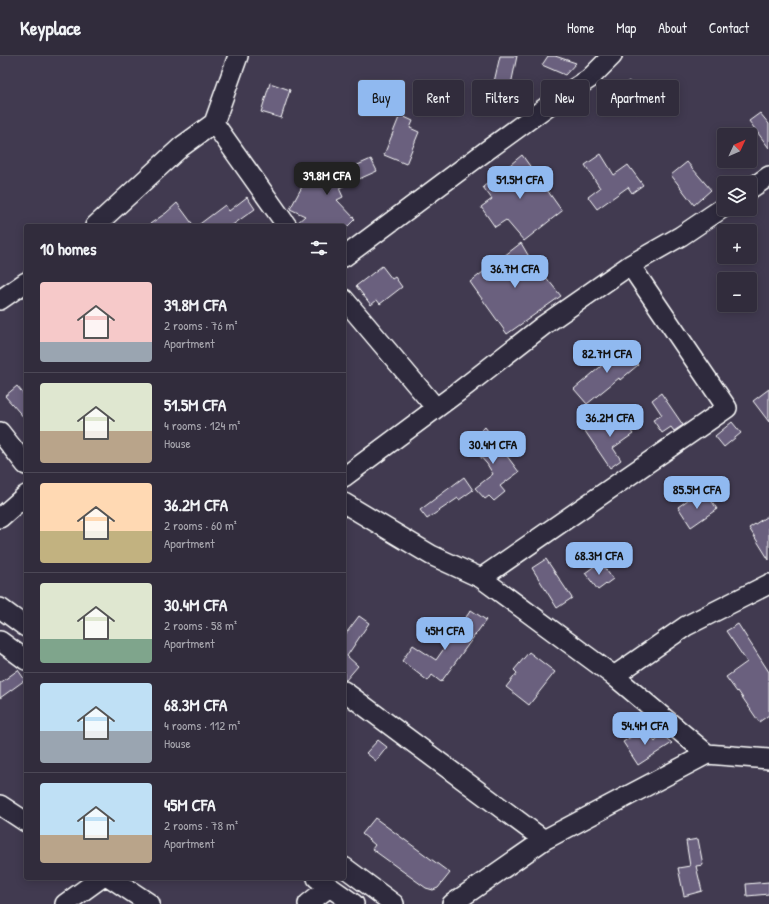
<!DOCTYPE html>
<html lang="en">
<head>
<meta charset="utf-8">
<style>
  :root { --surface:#312c3c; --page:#393443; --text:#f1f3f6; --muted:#a8a7af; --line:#4c4856; --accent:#90b9f0 }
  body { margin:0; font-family:"Patrick Hand",sans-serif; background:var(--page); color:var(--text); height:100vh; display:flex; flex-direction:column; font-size:15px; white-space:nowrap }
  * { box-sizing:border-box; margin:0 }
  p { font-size:13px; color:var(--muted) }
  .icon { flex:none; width:22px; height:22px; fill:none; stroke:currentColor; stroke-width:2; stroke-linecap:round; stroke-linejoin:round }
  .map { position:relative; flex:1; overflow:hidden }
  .sheet { position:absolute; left:24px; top:168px; width:322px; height:656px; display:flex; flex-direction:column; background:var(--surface); border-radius:4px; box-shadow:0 2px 10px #0003,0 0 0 1px var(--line) }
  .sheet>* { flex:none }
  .guide { position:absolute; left:358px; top:24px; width:351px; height:36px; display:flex; gap:8px }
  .needle { width:26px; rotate:46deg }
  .buttons { position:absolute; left:717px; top:72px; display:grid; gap:8px }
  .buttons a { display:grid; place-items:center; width:40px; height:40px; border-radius:4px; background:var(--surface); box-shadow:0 2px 10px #0003,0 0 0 1px var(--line); font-size:20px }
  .price { position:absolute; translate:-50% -34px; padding:0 9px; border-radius:8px; background:var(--accent); color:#111; font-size:13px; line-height:26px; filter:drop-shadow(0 1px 2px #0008) }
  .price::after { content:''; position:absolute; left:50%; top:24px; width:12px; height:9px; margin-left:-6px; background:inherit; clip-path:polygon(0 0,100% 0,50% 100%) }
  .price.selected { background:#222; color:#fff }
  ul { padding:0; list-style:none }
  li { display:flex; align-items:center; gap:12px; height:100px; padding:0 16px }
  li+li { border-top:1px solid var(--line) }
  li span { display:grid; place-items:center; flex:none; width:112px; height:80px; border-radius:4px; color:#555 }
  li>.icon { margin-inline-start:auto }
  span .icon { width:48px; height:48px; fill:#fffc; stroke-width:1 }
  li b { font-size:17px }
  h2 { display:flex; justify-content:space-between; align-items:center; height:48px; padding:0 16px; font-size:17px }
  .tag { padding:0 14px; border-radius:4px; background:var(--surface); box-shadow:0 2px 10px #0003,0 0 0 1px var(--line); font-size:14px; line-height:36px }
  .tag.selected { background:var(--accent); color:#111 }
  header { display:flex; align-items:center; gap:24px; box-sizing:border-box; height:56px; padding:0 20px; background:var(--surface); border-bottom:1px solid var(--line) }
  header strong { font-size:19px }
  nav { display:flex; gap:22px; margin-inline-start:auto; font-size:14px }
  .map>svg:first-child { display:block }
</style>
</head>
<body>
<header>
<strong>Keyplace</strong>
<nav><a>Home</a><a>Map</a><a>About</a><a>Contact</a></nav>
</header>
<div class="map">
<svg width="769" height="848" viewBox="0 0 769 848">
  <rect width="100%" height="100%" fill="#413a50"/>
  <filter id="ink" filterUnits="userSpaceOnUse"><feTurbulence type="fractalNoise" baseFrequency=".025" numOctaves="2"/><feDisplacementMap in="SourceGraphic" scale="8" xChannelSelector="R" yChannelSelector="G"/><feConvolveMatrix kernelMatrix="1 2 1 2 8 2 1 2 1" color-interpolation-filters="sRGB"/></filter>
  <g filter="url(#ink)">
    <path fill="#6a617e" stroke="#fff" d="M500 0H517L508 43 491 39Z
      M548 0H555L576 7 565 19 542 9Z
      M629 25 647 49 636 58 617 33Z
      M270 27 290 34 281 62 261 56Z
      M760 57 769 68V92L749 65Z
      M400 59 413 65 410 72 419 76 406 108 384 99Z
      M601 98 614 119 628 109 643 129 632 137 628 131 597 153 588 141 600 132 585 109Z
      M522 99 562 155 524 185 506 164 495 171 481 151 492 143 483 131Z
      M371 103 377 115 339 132 343 141 337 144 355 163 348 170H298L297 167 305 160 290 153 303 129 294 119 305 110 315 122 331 115 333 120Z
      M687 106 711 134 694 149 671 119Z
      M247 141 255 153 231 170H197L225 149 229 155Z
      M177 147 194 170H147L166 157Z
      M521 187 528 199 561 240 507 278 470 226Z
      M382 210 392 223 395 221 402 231 380 248 377 244 371 249 356 230Z
      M621 289 638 309 620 324 619 322 587 348 574 333 606 306 604 303Z
      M17 330 26 341V364L5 340Z
      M769 333V366L753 345Z
      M661 337 683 369 674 375 671 371 662 377 653 364 662 359 652 344Z
      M618 357 633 378 613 392 621 404 610 412 585 375 596 368 599 371Z
      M732 366 741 377 724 391 715 380Z
      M485 371 519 416 500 430 505 436 494 445 489 440 485 443 475 432 493 418 487 408 468 387Z
      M464 421 473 434 459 444 458 442 427 463 420 454Z
      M707 438 717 453 691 471 678 451 692 441 695 446Z
      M769 459V504L749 472Z
      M546 503 572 542 557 552 532 512Z
      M600 506 613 523 598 534 585 517Z
      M471 554 486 564 441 626 432 619 428 625 402 605 413 589 436 604Z
      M359 560 369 567 347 600 358 610 346 624H344V580Z
      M738 568 769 616V659L759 666 738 635 737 636 726 621 747 606 726 575Z
      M529 596 555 616 529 649 506 631 517 617 514 614Z
      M18 614 25 624 0 642V627Z
      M645 672 655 686 661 678 672 687 638 709 623 686Z
      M378 684 387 691 376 705 366 697Z
      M375 762 450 817 438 832 433 834 426 832 372 793 375 789 362 778Z
      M698 783 703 809 696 810 702 835 684 840 678 812 690 810 686 785Z
      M769 826V838L747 840 746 828Z"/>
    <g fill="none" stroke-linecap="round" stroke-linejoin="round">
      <g stroke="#fff" stroke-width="22">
        <path id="minor" d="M214 67 287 170
          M750 133 769 120
          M95 170 181 91 214 67 238 0
          M344 201 482 98 556 44 589 23 612 0
          M344 243 436 352
          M0 244 26 226
          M0 376 26 409
          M344 421 458 336 544 269 630 209 681 180 724 151
          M344 447 431 499 481 522 614 620 707 698
          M0 462 26 439
          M481 522 727 352 630 209
          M0 552 26 571
          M0 585 26 604
          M614 620 686 570 769 528
          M344 635 544 784
          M0 749 26 766
          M344 811 394 848
          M111 822 150 848
          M317 822 354 848
          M65 848 101 822
          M308 848 329 831
          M452 848 544 784 707 698 769 703"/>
      </g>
      <use href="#minor" stroke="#2f2a3d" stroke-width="19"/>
    </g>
  </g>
</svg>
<div class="buttons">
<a><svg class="needle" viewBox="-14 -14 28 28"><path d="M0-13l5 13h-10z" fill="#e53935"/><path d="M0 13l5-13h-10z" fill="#a8a7af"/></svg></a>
<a><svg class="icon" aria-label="layers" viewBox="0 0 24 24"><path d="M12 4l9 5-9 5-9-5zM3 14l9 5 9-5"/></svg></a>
<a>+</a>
<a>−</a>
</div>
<b class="price selected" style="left:327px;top:140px">39.8M CFA</b>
<b class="price" style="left:520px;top:144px">51.5M CFA</b>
<b class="price" style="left:515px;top:233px">36.7M CFA</b>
<b class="price" style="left:607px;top:318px">82.7M CFA</b>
<b class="price" style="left:610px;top:382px">36.2M CFA</b>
<b class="price" style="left:493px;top:409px">30.4M CFA</b>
<b class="price" style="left:697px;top:454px">85.5M CFA</b>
<b class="price" style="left:599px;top:520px">68.3M CFA</b>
<b class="price" style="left:445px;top:595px">45M CFA</b>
<b class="price" style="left:645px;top:690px">54.4M CFA</b>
<div class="guide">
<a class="tag selected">Buy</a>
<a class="tag">Rent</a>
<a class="tag">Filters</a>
<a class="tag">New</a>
<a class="tag">Apartment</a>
</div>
<section class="sheet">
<h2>10 homes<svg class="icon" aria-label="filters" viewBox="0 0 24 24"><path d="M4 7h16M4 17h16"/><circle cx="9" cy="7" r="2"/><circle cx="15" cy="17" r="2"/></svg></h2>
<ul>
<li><span style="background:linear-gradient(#f6c9c9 75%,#9aa5b1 0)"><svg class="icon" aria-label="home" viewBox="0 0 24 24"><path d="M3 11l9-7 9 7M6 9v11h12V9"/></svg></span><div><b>39.8M CFA</b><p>2 rooms · 76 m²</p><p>Apartment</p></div></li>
<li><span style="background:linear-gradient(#dfe7d0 60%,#b9a48a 0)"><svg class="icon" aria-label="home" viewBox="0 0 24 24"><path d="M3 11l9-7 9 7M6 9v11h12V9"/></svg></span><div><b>51.5M CFA</b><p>4 rooms · 124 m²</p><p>House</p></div></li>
<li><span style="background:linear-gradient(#ffd9b3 60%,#c2b280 0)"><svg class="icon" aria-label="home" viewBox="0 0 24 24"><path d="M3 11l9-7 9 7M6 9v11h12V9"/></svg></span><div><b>36.2M CFA</b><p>2 rooms · 60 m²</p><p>Apartment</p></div></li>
<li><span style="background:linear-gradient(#dfe7d0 70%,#7fa58c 0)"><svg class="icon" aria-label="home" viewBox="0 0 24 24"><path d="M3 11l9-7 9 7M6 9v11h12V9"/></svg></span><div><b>30.4M CFA</b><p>2 rooms · 58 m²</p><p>Apartment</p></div></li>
<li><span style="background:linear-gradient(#bfe0f5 60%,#9aa5b1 0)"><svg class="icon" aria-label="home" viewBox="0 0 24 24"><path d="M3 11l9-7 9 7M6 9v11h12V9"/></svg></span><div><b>68.3M CFA</b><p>4 rooms · 112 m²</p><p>House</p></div></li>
<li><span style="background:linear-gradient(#bfe0f5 65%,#b9a48a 0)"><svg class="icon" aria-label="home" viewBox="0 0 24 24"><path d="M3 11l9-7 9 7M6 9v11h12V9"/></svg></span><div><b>45M CFA</b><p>2 rooms · 78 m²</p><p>Apartment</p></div></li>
</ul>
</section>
</div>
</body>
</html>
